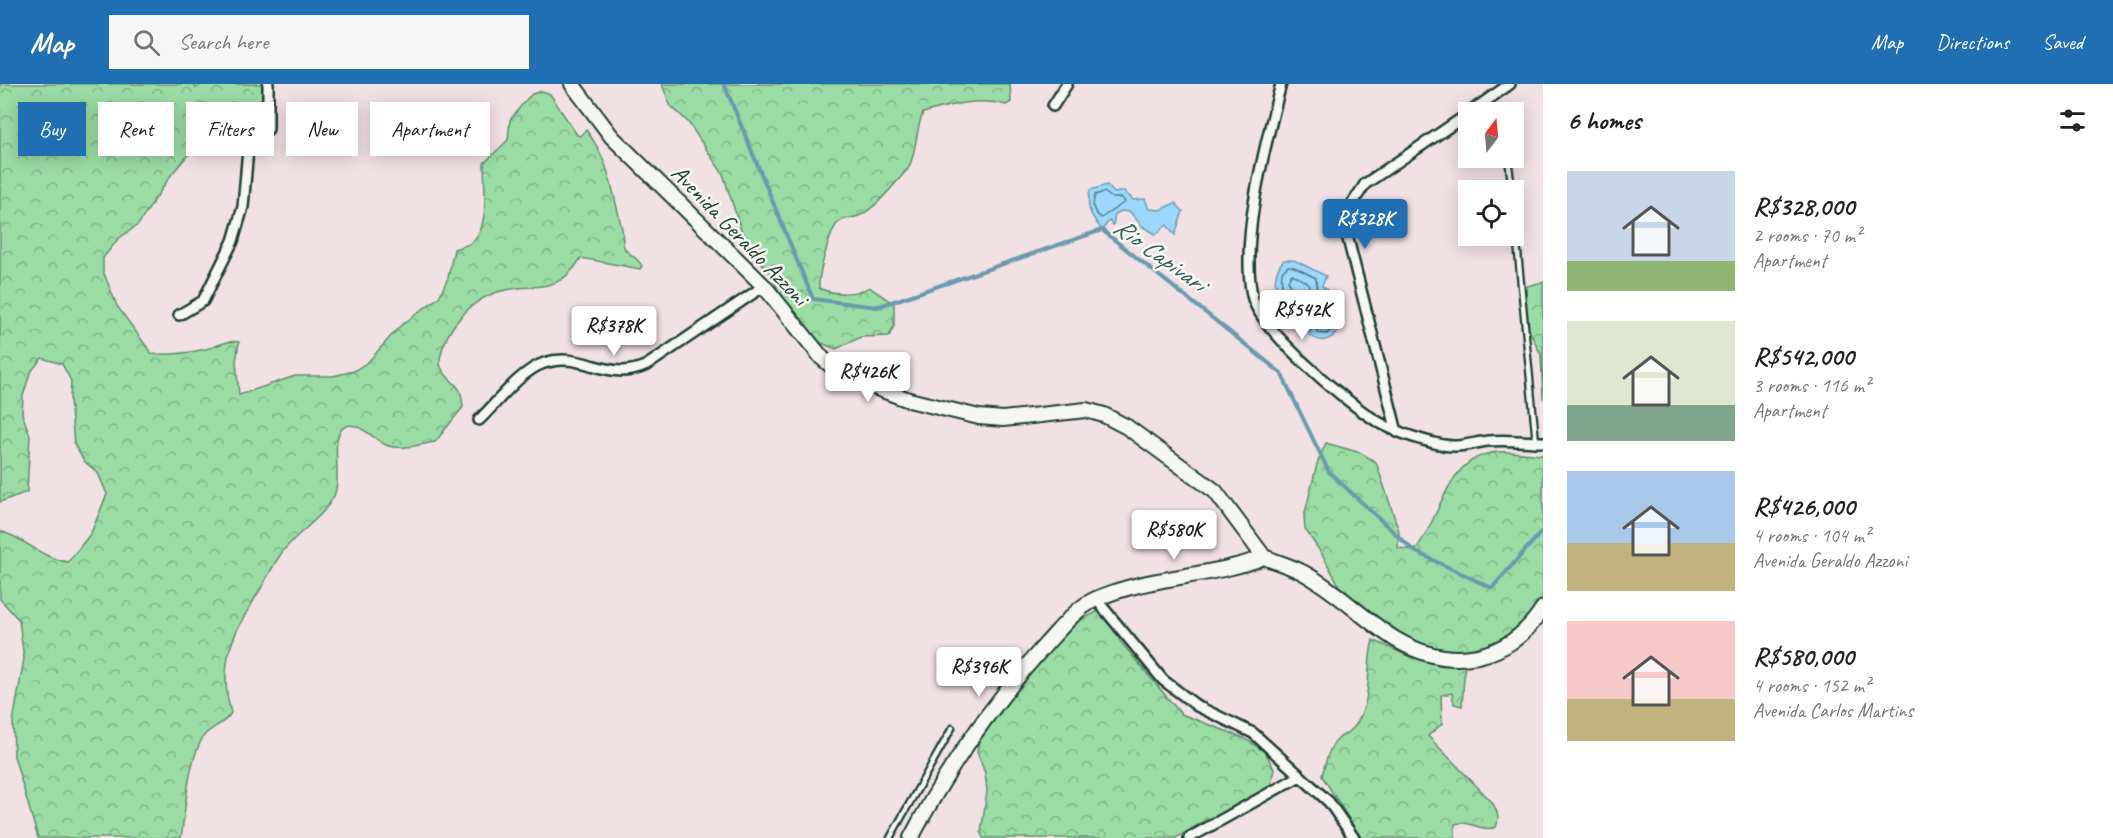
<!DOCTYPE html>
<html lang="en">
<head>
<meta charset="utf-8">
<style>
  :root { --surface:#fff; --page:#f6f6f6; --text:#202124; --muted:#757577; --accent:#1f6fb2 }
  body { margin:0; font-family:Caveat,sans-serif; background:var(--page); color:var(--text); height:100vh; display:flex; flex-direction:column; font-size:22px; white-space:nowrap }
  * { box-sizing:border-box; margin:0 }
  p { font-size:20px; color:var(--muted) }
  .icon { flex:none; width:33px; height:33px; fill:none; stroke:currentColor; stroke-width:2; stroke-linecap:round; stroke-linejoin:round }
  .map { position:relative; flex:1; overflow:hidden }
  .drawer { display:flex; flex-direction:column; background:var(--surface); width:570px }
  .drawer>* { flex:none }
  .banner { position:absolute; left:18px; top:18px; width:570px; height:54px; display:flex; gap:12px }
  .needle { width:39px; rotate:16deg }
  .buttons { position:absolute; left:1458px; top:18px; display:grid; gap:12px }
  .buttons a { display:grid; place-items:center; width:66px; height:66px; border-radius:0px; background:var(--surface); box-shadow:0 3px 15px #0003; font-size:30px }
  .price { position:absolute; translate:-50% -51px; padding:0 14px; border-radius:6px; background:#fff; color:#222; font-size:20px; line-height:39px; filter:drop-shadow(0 2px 3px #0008) }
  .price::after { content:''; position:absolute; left:50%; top:36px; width:18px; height:14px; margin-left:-9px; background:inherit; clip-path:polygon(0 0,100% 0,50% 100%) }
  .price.current { background:var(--accent); color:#fff }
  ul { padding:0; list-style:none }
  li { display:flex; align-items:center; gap:18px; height:150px; padding:0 24px }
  li span { display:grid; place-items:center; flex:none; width:168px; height:120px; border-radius:0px; color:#555 }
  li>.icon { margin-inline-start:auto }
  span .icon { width:72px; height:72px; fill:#fffc; stroke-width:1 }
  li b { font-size:26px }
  h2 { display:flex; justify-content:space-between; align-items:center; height:72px; padding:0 24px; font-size:26px }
  .pill { padding:0 21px; border-radius:0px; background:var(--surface); box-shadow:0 3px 15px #0003; font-size:21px; line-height:54px }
  .pill.current { background:var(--accent); color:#fff }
  header { display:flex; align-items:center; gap:36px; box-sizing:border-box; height:84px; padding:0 30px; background:var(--accent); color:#fff }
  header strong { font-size:28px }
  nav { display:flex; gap:33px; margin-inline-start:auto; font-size:21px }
  .search { width:420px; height:54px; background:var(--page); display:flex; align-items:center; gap:15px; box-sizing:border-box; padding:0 21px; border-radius:0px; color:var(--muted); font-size:22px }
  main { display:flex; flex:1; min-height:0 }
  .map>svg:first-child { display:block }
</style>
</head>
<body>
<header>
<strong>Map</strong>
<div class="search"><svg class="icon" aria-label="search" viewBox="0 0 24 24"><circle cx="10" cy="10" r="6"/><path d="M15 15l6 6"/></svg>Search here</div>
<nav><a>Map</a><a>Directions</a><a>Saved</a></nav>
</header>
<main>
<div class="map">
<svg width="1543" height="754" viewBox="0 0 1543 754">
  <defs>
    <pattern id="forest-crowns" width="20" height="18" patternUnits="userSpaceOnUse" patternTransform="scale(1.5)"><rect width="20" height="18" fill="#9bdca5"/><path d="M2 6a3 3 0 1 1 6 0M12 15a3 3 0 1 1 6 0" fill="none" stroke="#7eb487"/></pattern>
  </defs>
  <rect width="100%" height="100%" fill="#f2e1e4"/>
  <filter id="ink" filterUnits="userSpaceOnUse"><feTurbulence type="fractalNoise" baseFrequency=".0167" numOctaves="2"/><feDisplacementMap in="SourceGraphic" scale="12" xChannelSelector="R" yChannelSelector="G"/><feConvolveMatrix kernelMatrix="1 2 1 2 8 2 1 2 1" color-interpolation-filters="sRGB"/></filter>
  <g filter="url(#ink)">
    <path fill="url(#forest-crowns)" stroke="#5d8c6c" stroke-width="1.5" d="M0 0H193L196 4 202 0H268L272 6 260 17 239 22 218 35 171 91 138 141 118 155 103 174V187L117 222 152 270C170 271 188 269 206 265 218 262 226 256 239 258L236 278 239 311 295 292H333L354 287 369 277 399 243 439 213 448 194 454 165C460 163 467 162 472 158 490 146 484 98 484 79L508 56 510 36 524 18 532 10 542 7 550 10 577 51 580 52 586 46C609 75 613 109 622 145 623 150 622 158 624 163 626 170 637 172 642 182L640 185 581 174C557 213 535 198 501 207 471 215 445 244 440 275 438 288 453 296 459 305 462 310 462 317 463 323L435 358C421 360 399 367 386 361 375 356 358 337 346 342 327 350 344 394 333 414 321 435 298 448 283 467 274 479 267 494 260 506 233 550 217 577 231 629 224 641 210 643 203 653 187 681 186 723 181 754H38L14 672 13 638 24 575 19 536 0 515V447C25 454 42 475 68 478L91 449 107 410 98 389 84 377 74 360 70 315 71 297 62 280 42 274 30 289 23 312 22 330 30 351 27 408 0 418Z
      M662 0H1010L1011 18 1006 21C977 13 951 21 923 29 915 47 917 68 908 85 893 101 880 120 861 131 853 135 842 133 836 141 829 152 818 190 819 204 832 211 857 211 869 203L894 220V242L889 252 861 253 836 265 816 257 782 219 774 194 752 167 741 146 723 90 688 38 670 21Z
      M1543 198V315L1541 271 1525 237 1527 202Z
      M1326 359 1361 369 1376 378 1399 447 1398 464 1415 466C1443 432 1444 374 1497 368 1511 367 1528 370 1543 371V521L1511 558 1465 579 1462 622 1454 620 1452 609 1441 611 1442 640 1428 652 1492 718C1497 727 1500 733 1496 743 1482 749 1469 735 1455 740V754H1361L1322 692C1325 681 1328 665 1336 657 1348 644 1351 653 1361 631 1372 607 1366 581 1373 556L1412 574 1428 575 1357 534 1323 472 1305 445 1304 433 1317 380Z
      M1104 524 1120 557 1181 630 1244 654 1266 669 1274 685 1271 701 1251 717 1206 736 1176 754H983L981 749 987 707 985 689 977 668 985 627 1072 541Z"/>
    <path fill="#9cd8fd" stroke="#6a9aad" stroke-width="1.5" d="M1107 101 1114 109 1124 107 1133 116 1145 115 1149 125 1160 126 1175 119 1183 127 1175 151 1167 141 1156 150 1143 143 1130 128 1121 127 1115 130 1113 141 1109 137 1102 146C1090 130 1086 125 1090 106Z
      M1284 176H1294L1326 192 1322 202 1335 212 1336 218 1329 227 1339 247C1329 257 1322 260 1309 251L1311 245C1289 231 1261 202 1284 176Z"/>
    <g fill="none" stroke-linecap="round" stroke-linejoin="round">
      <path stroke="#517b84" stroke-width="1.5" d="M1104 108 1112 114H1122L1125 118 1101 134C1092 127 1092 121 1095 111Z
        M1288 182 1294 183 1316 194 1317 205 1329 215 1323 227 1331 245 1327 250 1318 249C1313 228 1277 227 1282 188Z
        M1292 190 1308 199 1311 209 1318 217 1314 229C1300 227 1292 209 1288 196Z"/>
      <path stroke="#6a9aad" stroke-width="4" d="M724 0 813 215 877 223 1102 146 1281 289 1329 388 1414 467 1492 504 1543 446"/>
      <g stroke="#1f3d34" stroke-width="9">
        <path id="lane" d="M1485 18 1495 28
          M1508 74 1512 106
          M1514 127 1536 358
          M890 754 952 644"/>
      </g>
      <g stroke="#1f3d34" stroke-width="14">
        <path id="street" d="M1281 0C1266 59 1240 152 1252 211 1258 245 1345 317 1375 336 1395 348 1420 356 1443 361 1460 364 1472 359 1488 357 1506 355 1525 358 1543 358
          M1053 22 1067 0
          M1470 28 1510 0
          M179 231 203 217 233 157 243 123 248 65 268 45V0
          M479 336C498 318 519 288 544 279 583 266 608 300 647 281L764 202
          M1397 348 1346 147 1347 132 1352 120 1365 100 1468 30
          M1096 515 1163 596 1197 622 1253 649 1329 718 1354 754
          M1189 754 1300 692"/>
      </g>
      <g stroke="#1f3d34" stroke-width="18">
        <path id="secondary" d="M572 0 612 53 764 202 822 274 842 291 909 316 979 333 1003 335 1086 326 1104 331 1127 343 1215 407 1264 473
          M911 754C948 683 992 620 1046 560 1061 544 1076 524 1096 515 1150 491 1211 494 1264 473 1276 478 1290 482 1302 488 1336 506 1363 535 1395 555 1450 588 1509 578 1543 524"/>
      </g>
      <use href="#lane" stroke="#f6f6f2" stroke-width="4.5"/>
      <use href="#street" stroke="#f6f6f2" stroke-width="9"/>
      <use href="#secondary" stroke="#f6f6f2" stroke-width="14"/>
    </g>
  </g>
  <g text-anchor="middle" stroke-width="5" stroke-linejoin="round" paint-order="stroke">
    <g font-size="24" fill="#1f3d34" stroke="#f6f6f2">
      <text transform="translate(740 151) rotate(46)" y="8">Avenida Geraldo Azzoni</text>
    </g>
    <g font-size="26" font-style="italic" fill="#385c5c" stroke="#f6f6f2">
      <text transform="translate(1160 170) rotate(36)" y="9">Rio Capivari</text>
    </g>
  </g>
</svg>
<div class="buttons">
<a><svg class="needle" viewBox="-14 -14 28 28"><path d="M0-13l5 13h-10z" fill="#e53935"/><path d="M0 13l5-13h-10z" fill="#757577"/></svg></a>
<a><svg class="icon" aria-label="locate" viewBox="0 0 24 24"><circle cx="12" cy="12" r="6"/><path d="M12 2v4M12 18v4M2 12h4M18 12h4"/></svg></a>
</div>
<b class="price current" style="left:1365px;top:166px">R$328K</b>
<b class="price" style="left:1302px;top:257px">R$542K</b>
<b class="price" style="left:614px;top:273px">R$378K</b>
<b class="price" style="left:868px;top:319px">R$426K</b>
<b class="price" style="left:1174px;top:477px">R$580K</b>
<b class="price" style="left:979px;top:614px">R$396K</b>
<div class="banner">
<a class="pill current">Buy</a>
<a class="pill">Rent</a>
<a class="pill">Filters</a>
<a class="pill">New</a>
<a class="pill">Apartment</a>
</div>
</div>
<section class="drawer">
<h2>6 homes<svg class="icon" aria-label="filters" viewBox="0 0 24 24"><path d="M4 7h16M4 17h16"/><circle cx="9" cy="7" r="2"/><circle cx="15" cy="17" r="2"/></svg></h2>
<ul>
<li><span style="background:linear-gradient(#c9d6e8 75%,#8fb573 0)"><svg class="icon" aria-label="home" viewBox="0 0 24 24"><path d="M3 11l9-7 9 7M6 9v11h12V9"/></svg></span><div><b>R$328,000</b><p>2 rooms · 70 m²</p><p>Apartment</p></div></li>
<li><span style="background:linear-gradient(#dfe7d0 70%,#7fa58c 0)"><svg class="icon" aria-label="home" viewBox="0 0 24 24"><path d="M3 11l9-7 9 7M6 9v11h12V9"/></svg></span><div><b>R$542,000</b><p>3 rooms · 116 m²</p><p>Apartment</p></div></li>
<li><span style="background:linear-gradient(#a9c7e8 60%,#c2b280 0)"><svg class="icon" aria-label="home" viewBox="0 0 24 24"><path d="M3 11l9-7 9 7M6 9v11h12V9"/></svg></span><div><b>R$426,000</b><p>4 rooms · 104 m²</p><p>Avenida Geraldo Azzoni</p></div></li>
<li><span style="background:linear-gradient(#f6c9c9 65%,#c2b280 0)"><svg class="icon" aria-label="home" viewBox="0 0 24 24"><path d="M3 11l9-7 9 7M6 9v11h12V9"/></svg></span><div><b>R$580,000</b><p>4 rooms · 152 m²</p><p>Avenida Carlos Martins</p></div></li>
</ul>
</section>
</main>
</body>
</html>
